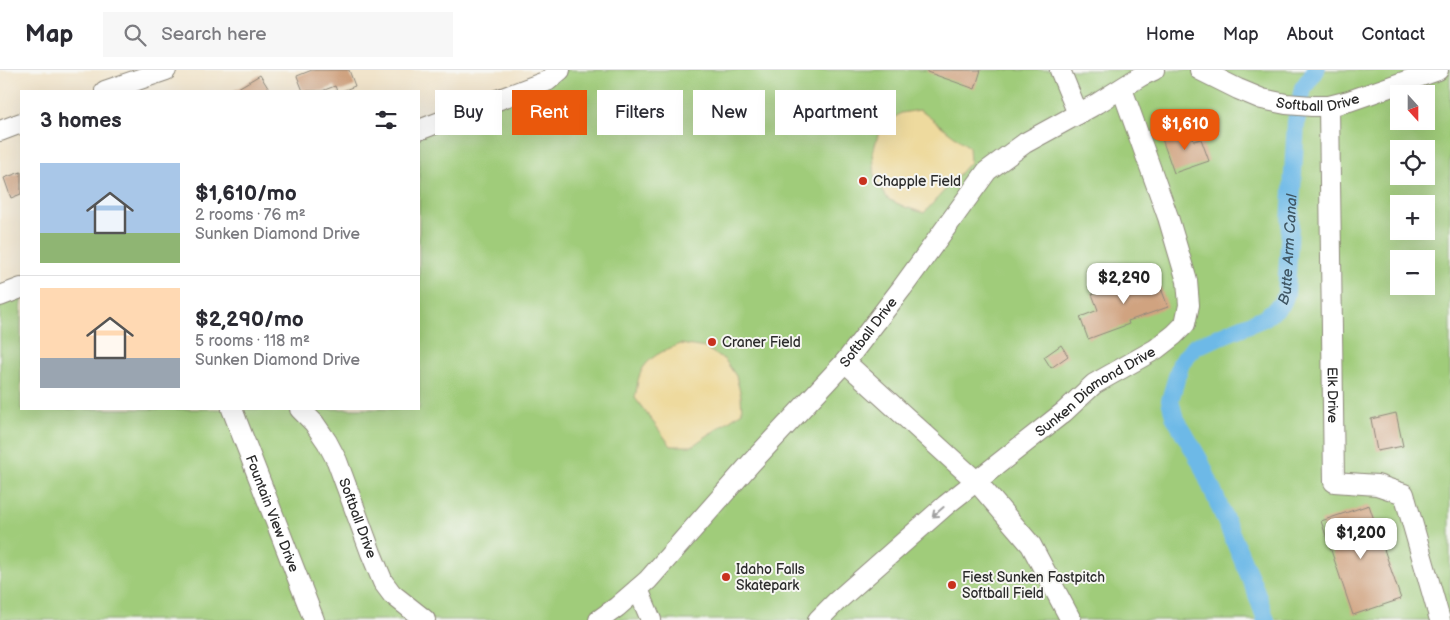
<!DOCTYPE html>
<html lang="en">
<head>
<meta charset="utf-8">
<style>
  :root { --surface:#fff; --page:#f7f7f7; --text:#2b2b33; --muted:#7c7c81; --line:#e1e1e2; --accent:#ea580c }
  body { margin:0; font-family:"Balsamiq Sans",sans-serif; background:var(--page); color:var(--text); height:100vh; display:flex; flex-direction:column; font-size:19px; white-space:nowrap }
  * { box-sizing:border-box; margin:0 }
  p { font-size:16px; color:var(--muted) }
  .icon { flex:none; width:28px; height:28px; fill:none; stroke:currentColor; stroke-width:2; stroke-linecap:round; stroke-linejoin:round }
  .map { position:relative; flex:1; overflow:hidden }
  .details { position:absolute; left:20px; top:20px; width:400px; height:320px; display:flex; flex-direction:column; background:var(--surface); border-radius:0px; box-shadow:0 5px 20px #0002 }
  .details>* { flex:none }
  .hud { position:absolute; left:435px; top:20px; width:475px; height:45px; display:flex; gap:10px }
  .needle { width:32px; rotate:159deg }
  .tools { position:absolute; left:1390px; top:15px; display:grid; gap:10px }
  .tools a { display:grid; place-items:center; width:45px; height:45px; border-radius:0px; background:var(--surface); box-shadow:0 5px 20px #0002; font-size:25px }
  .price { position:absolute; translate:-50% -42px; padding:0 11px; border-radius:10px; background:#fff; color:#222; font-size:16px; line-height:32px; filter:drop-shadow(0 1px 2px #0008) }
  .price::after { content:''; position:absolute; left:50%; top:30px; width:15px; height:11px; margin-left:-8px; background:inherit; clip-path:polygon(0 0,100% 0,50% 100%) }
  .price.selected { background:var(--accent); color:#fff }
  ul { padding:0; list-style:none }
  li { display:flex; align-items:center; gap:15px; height:125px; padding:0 20px }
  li+li { border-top:1px solid var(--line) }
  li span { display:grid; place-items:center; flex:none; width:140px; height:100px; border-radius:0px; color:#555 }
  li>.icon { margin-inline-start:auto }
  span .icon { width:60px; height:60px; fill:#fffc; stroke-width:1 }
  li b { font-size:21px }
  h2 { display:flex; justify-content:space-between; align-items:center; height:60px; padding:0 20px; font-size:21px }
  .chip { padding:0 18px; border-radius:0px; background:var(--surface); box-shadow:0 5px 20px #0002; font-size:18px; line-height:45px }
  .chip.selected { background:var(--accent); color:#fff }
  header { display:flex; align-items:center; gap:30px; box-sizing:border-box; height:70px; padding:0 25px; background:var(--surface); border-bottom:1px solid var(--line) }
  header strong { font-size:24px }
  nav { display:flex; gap:28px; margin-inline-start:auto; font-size:18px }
  .search { width:350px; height:45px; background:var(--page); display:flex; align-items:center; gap:12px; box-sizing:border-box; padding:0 18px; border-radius:0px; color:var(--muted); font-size:19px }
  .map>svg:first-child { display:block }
</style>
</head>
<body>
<header>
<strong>Map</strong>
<div class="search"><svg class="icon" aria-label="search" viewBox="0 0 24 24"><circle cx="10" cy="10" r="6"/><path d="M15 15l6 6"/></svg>Search here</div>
<nav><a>Home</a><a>Map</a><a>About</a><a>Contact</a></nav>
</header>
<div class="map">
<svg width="1450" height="550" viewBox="0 0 1450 550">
  <rect width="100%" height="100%" fill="#f6f6f2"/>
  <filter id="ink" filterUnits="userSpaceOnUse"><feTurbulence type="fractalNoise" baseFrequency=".02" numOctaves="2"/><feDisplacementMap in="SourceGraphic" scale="10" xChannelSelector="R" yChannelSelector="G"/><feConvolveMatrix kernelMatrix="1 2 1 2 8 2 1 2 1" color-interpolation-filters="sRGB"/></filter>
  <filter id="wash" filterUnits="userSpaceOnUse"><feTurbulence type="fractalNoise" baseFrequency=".0096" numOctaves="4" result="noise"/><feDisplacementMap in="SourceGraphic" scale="20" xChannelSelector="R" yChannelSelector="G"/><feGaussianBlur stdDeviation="1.12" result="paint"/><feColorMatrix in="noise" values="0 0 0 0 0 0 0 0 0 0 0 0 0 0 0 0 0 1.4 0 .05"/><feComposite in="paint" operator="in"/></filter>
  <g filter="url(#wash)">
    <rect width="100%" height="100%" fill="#f1e4cb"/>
    <path fill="#a0cc7a" stroke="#667c52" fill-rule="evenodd" d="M560 0H1450V550H0V226L21 218V339H419V60ZM1399 24H1426V51H1399ZM1399 79H1426V106H1399ZM1399 134H1426V161H1399ZM1399 189H1426V216H1399Z"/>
    <path fill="#eeda9e" stroke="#8c8264" d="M920 40 969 77 970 92 924 143 905 137 888 129 875 109 873 82 880 58 901 43Z
      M681 274 705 278 725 290 736 306 741 326 742 342 692 376H671L635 328C637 320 637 311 640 304 647 287 664 280 681 274Z"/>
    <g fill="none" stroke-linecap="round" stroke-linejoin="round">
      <path stroke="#6db9e7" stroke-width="18" id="s1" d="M1266 550 1255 519 1200 391 1174 346 1170 330 1181 293 1194 277 1264 248 1282 234 1286 224 1296 52 1303 18 1316 0"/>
    </g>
    <g id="blocks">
      <path fill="#d0a380" d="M312 0H349L355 16 342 21H337L335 16 322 21H303L297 6Z
        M927 0H981L975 19 927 2Z
        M260 5 270 21H233Z
        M1190 59 1194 71 1201 69 1209 91 1174 103 1162 69Z
        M21 102V124L11 128 4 108Z
        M1155 202 1168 237 1128 251 1129 254 1088 269 1080 247 1098 240 1092 224Z
        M1061 275 1068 286 1051 298 1044 287Z
        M1396 343 1403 376 1377 381 1371 349Z
        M1369 435 1401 529 1353 545 1321 451Z"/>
    </g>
  </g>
  <g filter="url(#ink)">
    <use href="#blocks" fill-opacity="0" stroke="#8e887b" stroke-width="1"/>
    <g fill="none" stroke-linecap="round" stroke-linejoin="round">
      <g stroke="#8e887b" stroke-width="22">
        <g id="street">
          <path d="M1060 0 1078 44"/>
          <path id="s2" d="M1200 0 1238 19 1262 29 1286 34 1312 36H1329L1349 31 1438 0"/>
          <path d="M105 21 166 0"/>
          <path id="s3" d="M1329 36 1334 412 1377 415 1404 424 1440 550"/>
          <path d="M419 60 547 11 560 0"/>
          <path d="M0 61 21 53"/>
          <path d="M0 226 21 218"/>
          <path d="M845 292 976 411 1031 475 1071 550"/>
          <path id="s4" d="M232 339 314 550"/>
          <path id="s5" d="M300 339 314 353 327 372 337 391 371 483 383 512 392 524 425 550"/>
          <path d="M638 519 651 550"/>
          <path id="s6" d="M599 550 617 537 648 510 751 393 845 292 902 218 987 101 1025 73 1098 33 1141 6 1154 0"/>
          <path id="s7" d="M818 550 836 532 946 435 1064 342 1094 314 1156 279 1174 265 1185 254 1189 235 1187 211 1168 147 1122 19"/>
        </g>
      </g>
      <use href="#street" stroke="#fff" stroke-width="20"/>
    </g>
    <defs><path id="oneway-shaft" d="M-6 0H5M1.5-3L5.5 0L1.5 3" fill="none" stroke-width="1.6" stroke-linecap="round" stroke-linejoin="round" transform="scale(1.25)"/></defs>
    <use stroke="#a0a0a0" href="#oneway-shaft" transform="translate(938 442) rotate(139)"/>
  </g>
  <g fill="#c8321e" stroke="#f6f6f2" stroke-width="2">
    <circle cx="863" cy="111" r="5"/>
    <circle cx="712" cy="272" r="5"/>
    <circle cx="726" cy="507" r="5"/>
    <circle cx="952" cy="515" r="5"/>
  </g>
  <g text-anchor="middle" stroke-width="4" stroke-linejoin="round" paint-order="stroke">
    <g font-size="14" fill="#2b2b2b" stroke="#f6f6f2">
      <text dy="5" stroke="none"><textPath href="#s2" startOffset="125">Softball Drive</textPath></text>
      <text dy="5" stroke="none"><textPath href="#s6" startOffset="395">Softball Drive</textPath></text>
      <text dy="5" stroke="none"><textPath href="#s7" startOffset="360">Sunken Diamond Drive</textPath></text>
      <text dy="5" stroke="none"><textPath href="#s3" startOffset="289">Elk Drive</textPath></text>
      <text dy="5" stroke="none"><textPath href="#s4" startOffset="112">Fountain View Drive</textPath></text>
      <text dy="5" stroke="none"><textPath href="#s5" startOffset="125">Softball Drive</textPath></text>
    </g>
    <g font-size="14" fill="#2b2b2b" stroke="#f6f6f2" text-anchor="start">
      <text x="873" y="116">Chapple Field</text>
      <text x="722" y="277">Craner Field</text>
      <text x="736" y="504">Idaho Falls<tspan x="736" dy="16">Skatepark</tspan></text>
      <text x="962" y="512">Fiest Sunken Fastpitch<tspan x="962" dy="16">Softball Field</tspan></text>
    </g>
    <g font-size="15" font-style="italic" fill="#3f5663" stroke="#f6f6f2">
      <text dy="5" stroke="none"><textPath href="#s1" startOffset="454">Butte Arm Canal</textPath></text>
    </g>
  </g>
</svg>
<div class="tools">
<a><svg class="needle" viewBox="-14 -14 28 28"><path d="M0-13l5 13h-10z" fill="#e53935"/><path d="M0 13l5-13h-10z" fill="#7c7c81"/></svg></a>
<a><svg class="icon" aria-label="locate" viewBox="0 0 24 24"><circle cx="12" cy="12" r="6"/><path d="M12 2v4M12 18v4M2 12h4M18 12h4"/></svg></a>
<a>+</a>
<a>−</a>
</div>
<b class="price selected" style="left:1185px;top:81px">$1,610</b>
<b class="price" style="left:1124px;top:235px">$2,290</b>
<b class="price" style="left:1361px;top:490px">$1,200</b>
<div class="hud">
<a class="chip">Buy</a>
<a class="chip selected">Rent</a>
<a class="chip">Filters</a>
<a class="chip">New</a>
<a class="chip">Apartment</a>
</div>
<section class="details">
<h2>3 homes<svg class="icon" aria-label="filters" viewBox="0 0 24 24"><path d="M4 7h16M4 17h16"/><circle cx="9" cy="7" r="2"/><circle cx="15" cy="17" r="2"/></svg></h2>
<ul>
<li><span style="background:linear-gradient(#a9c7e8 70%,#8fb573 0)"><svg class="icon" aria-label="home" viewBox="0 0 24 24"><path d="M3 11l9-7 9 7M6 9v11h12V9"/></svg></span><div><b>$1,610/mo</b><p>2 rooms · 76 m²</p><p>Sunken Diamond Drive</p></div></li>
<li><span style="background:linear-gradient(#ffd9b3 70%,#9aa5b1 0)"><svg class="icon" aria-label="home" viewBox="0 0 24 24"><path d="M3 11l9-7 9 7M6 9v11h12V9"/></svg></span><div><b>$2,290/mo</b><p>5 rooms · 118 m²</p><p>Sunken Diamond Drive</p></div></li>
</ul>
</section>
</div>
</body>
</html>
